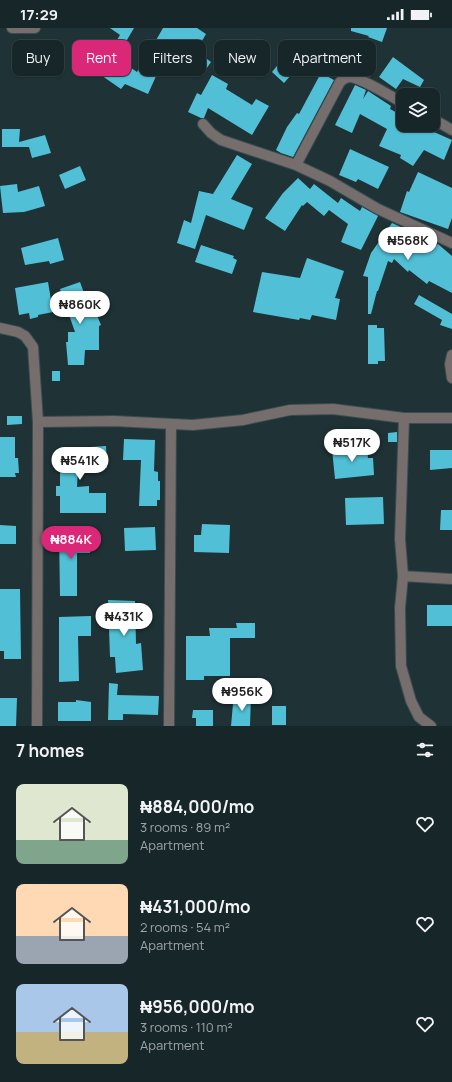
<!DOCTYPE html>
<html lang="en">
<head>
<meta charset="utf-8">
<style>
  :root { --surface:#172628; --page:#243234; --text:#f1f3f6; --muted:#9ea5a8; --line:#364345; --accent:#db2777 }
  body { margin:0; font-family:Manrope,sans-serif; background:var(--page); color:var(--text); height:100vh; display:flex; flex-direction:column; font-size:15px; white-space:nowrap }
  * { box-sizing:border-box; margin:0 }
  p { font-size:13px; color:var(--muted) }
  .icon { flex:none; width:22px; height:22px; fill:none; stroke:currentColor; stroke-width:2; stroke-linecap:round; stroke-linejoin:round }
  .map { position:relative; height:698px; overflow:hidden }
  .details { display:flex; flex-direction:column; background:var(--surface); flex:1 }
  .details>* { flex:none }
  .banner { position:absolute; left:12px; top:12px; width:428px; height:36px; display:flex; gap:8px }
  .controls { position:absolute; left:396px; top:60px; display:grid; gap:8px }
  .controls a { display:grid; place-items:center; width:44px; height:44px; border-radius:8px; background:var(--surface); box-shadow:0 1px 3px #0004,0 0 0 1px var(--line); font-size:20px }
  .price { position:absolute; translate:-50% -34px; padding:0 9px; border-radius:14px; background:#fff; color:#222; font-size:13px; line-height:26px; filter:drop-shadow(0 1px 2px #0008) }
  .price::after { content:''; position:absolute; left:50%; top:24px; width:12px; height:9px; margin-left:-6px; background:inherit; clip-path:polygon(0 0,100% 0,50% 100%) }
  .price.on { background:var(--accent); color:#fff }
  ul { padding:0; list-style:none }
  li { display:flex; align-items:center; gap:12px; height:100px; padding:0 16px }
  li span { display:grid; place-items:center; flex:none; width:112px; height:80px; border-radius:8px; color:#555 }
  li>.icon { margin-inline-start:auto }
  span .icon { width:48px; height:48px; fill:#fffc; stroke-width:1 }
  li b { font-size:17px }
  h2 { display:flex; justify-content:space-between; align-items:center; height:48px; padding:0 16px; font-size:17px }
  .pill { padding:0 14px; border-radius:8px; background:var(--surface); box-shadow:0 1px 3px #0004,0 0 0 1px var(--line); font-size:14px; line-height:36px }
  .pill.on { background:var(--accent); color:#fff }
  .status { display:flex; justify-content:space-between; align-items:center; height:28px; padding:0 20px; background:var(--surface); direction:ltr }
  .status svg { height:11px; fill:currentColor }
  .map>svg:first-child { display:block }
</style>
</head>
<body>
<div class="status"><b>17:29</b><svg viewBox="0 0 49 12"><path d="M0 12V9h3v3zM5 12V6h3v6zM10 12V3h3v9zM15 12V0h3v12zM26 1h20v11H26zM47 4h2v5h-2z"/></svg></div>
<div class="map">
<svg width="452" height="698" viewBox="0 0 452 698">
  <rect width="100%" height="100%" fill="#1f3236"/>
  <path fill="#51c0d6" d="M110 0H134L124 17 117 12 120 7Z
    M163 0H197L206 6 196 23 211 34 202 47 188 37 187 39 156 21 159 16 155 14Z
    M351 0H387L382 14 368 9 369 8 351 3Z
    M94 17 115 36 118 31 137 44 140 38 157 46 148 66 125 56 121 61 95 43 94 44 80 33Z
    M285 28 298 39 284 55 272 44Z
    M393 29 424 52 420 59 403 51 396 61 379 49Z
    M361 34 374 39 370 49 357 44Z
    M321 45 334 52 293 129 281 125 276 122 287 99 297 85 299 86Z
    M212 47 228 56 226 61 252 77 256 71 269 78 252 107 208 80 204 90H201L188 84 197 65 201 67Z
    M355 57 366 62 363 71 368 63 391 78 390 81 403 88V97H426L435 103 434 104 452 112 444 132 424 122 413 138 400 130 401 127 379 118 387 101 360 86 352 105 335 97Z
    M2 101H20L19 114 45 107 51 125 32 130 29 119H2Z
    M350 121 389 139 378 161 358 151 356 154 339 147Z
    M237 127 252 136 231 171 253 180 244 202 206 187 195 221 177 215 184 192 191 195 199 163 213 166Z
    M80 138 86 152 65 161 59 147Z
    M418 144 452 160V190L448 201 400 184 407 163 409 164Z
    M298 150 310 161 314 156 338 175 341 170 360 183 362 179 378 188 361 222 341 214 348 196 329 182 324 188 307 174 303 178 302 177 285 203 265 190 283 165Z
    M17 156 18 164 39 158 45 178 24 184 3 185 0 158Z
    M392 195 419 207 433 220 438 216 452 228V265L429 253 427 256 409 242 408 244 394 231 392 235 388 233 378 263H377L371 286H368V249L363 248 371 225Z
    M58 210 64 232 50 236 49 233 25 237 21 220Z
    M201 217 234 228 233 230 237 232 232 246 195 234Z
    M307 230 344 243 335 270 340 271 336 292 312 287 310 292 300 290 299 292 253 284 262 244 300 250Z
    M48 254 53 284 38 287V289L30 291 29 285 19 287 15 260Z
    M80 254 92 287 96 285 101 297 99 298V322H85L84 337H68L66 314H68V304H75L60 261Z
    M419 267 452 286V301L440 297 442 292 414 276Z
    M368 297H377V300H384L385 333H378V336H368Z
    M52 343H60V353H52Z
    M7 388H22V396L7 397Z
    M397 404V414H388V405Z
    M0 409H15V430H18L19 445H15L16 449H0Z
    M124 411 155 412 154 443 158 444V453H160V472H157V478H139L141 432H123Z
    M106 418 107 440 78 441 77 459 89 458V465H106V485H60V468H56V458H60V440H58L57 423 91 422V419Z
    M359 419V423L367 422 368 430H373L374 447 335 451 332 421Z
    M430 422H452V440L430 442Z
    M383 469 384 496 346 497 345 470Z
    M441 482H452V502H440Z
    M202 496 230 497 229 525 194 524V507H201Z
    M0 497 16 498V516H0Z
    M155 499 156 522 125 523 124 500Z
    M59 504 91 505 90 525H77V568H60Z
    M0 561H20L21 631H4V623H0Z
    M108 572 135 573 136 616 141 615 143 642 116 645 115 629H110Z
    M427 577H452V598H427Z
    M91 588V608H78L79 653 59 654V589Z
    M236 595H255V610H230V648H204V652H186V608H210L209 600H237Z
    M109 655 118 656 117 667 159 668 158 687 123 686V692H108Z
    M240 667H251L250 698H231L233 676H239Z
    M0 670H17L16 698H0Z
    M76 672 91 674V693H58V674H76Z
    M272 678H286V697H272Z
    M193 682H213V698H196V690H192Z"/>
  <g fill="none" stroke-linecap="round" stroke-linejoin="round">
    <g stroke="#3b4d51" stroke-width="12">
      <path id="minor" d="M12 0H35
        M433 91 452 102
        M203 96 211 105 221 112 296 137 330 153 378 181 452 215
        M296 137 340 54C342 52 345 50 348 49 359 48 392 69 403 75
        M0 300 18 304 25 308 33 319 38 394 37 698
        M452 327 450 336 452 350
        M404 390 400 511 403 548 400 580 401 638 411 673 419 689 431 698
        M38 394 114 393 193 397 243 392 290 382 333 381 404 390H452
        M403 548 452 551
        M169 698 171 396"/>
    </g>
    <use href="#minor" stroke="#766e6c" stroke-width="10"/>
  </g>
</svg>
<div class="controls">
<a><svg class="icon" aria-label="layers" viewBox="0 0 24 24"><path d="M12 4l9 5-9 5-9-5zM3 14l9 5 9-5"/></svg></a>
</div>
<b class="price" style="left:408px;top:233px">₦568K</b>
<b class="price" style="left:80px;top:297px">₦860K</b>
<b class="price" style="left:352px;top:435px">₦517K</b>
<b class="price" style="left:80px;top:453px">₦541K</b>
<b class="price on" style="left:71px;top:532px">₦884K</b>
<b class="price" style="left:124px;top:609px">₦431K</b>
<b class="price" style="left:242px;top:684px">₦956K</b>
<div class="banner">
<a class="pill">Buy</a>
<a class="pill on">Rent</a>
<a class="pill">Filters</a>
<a class="pill">New</a>
<a class="pill">Apartment</a>
</div>
</div>
<section class="details">
<h2>7 homes<svg class="icon" aria-label="filters" viewBox="0 0 24 24"><path d="M4 7h16M4 17h16"/><circle cx="9" cy="7" r="2"/><circle cx="15" cy="17" r="2"/></svg></h2>
<ul>
<li><span style="background:linear-gradient(#dfe7d0 70%,#7fa58c 0)"><svg class="icon" aria-label="home" viewBox="0 0 24 24"><path d="M3 11l9-7 9 7M6 9v11h12V9"/></svg></span><div><b>₦884,000/mo</b><p>3 rooms · 89 m²</p><p>Apartment</p></div><svg class="icon" aria-label="heart" viewBox="0 0 24 24"><path d="M12 20l-8-8c-3-5 5-10 8-4 3-6 11-1 8 4z"/></svg></li>
<li><span style="background:linear-gradient(#ffd9b3 65%,#9aa5b1 0)"><svg class="icon" aria-label="home" viewBox="0 0 24 24"><path d="M3 11l9-7 9 7M6 9v11h12V9"/></svg></span><div><b>₦431,000/mo</b><p>2 rooms · 54 m²</p><p>Apartment</p></div><svg class="icon" aria-label="heart" viewBox="0 0 24 24"><path d="M12 20l-8-8c-3-5 5-10 8-4 3-6 11-1 8 4z"/></svg></li>
<li><span style="background:linear-gradient(#a9c7e8 60%,#c2b280 0)"><svg class="icon" aria-label="home" viewBox="0 0 24 24"><path d="M3 11l9-7 9 7M6 9v11h12V9"/></svg></span><div><b>₦956,000/mo</b><p>3 rooms · 110 m²</p><p>Apartment</p></div><svg class="icon" aria-label="heart" viewBox="0 0 24 24"><path d="M12 20l-8-8c-3-5 5-10 8-4 3-6 11-1 8 4z"/></svg></li>
</ul>
</section>
</body>
</html>
